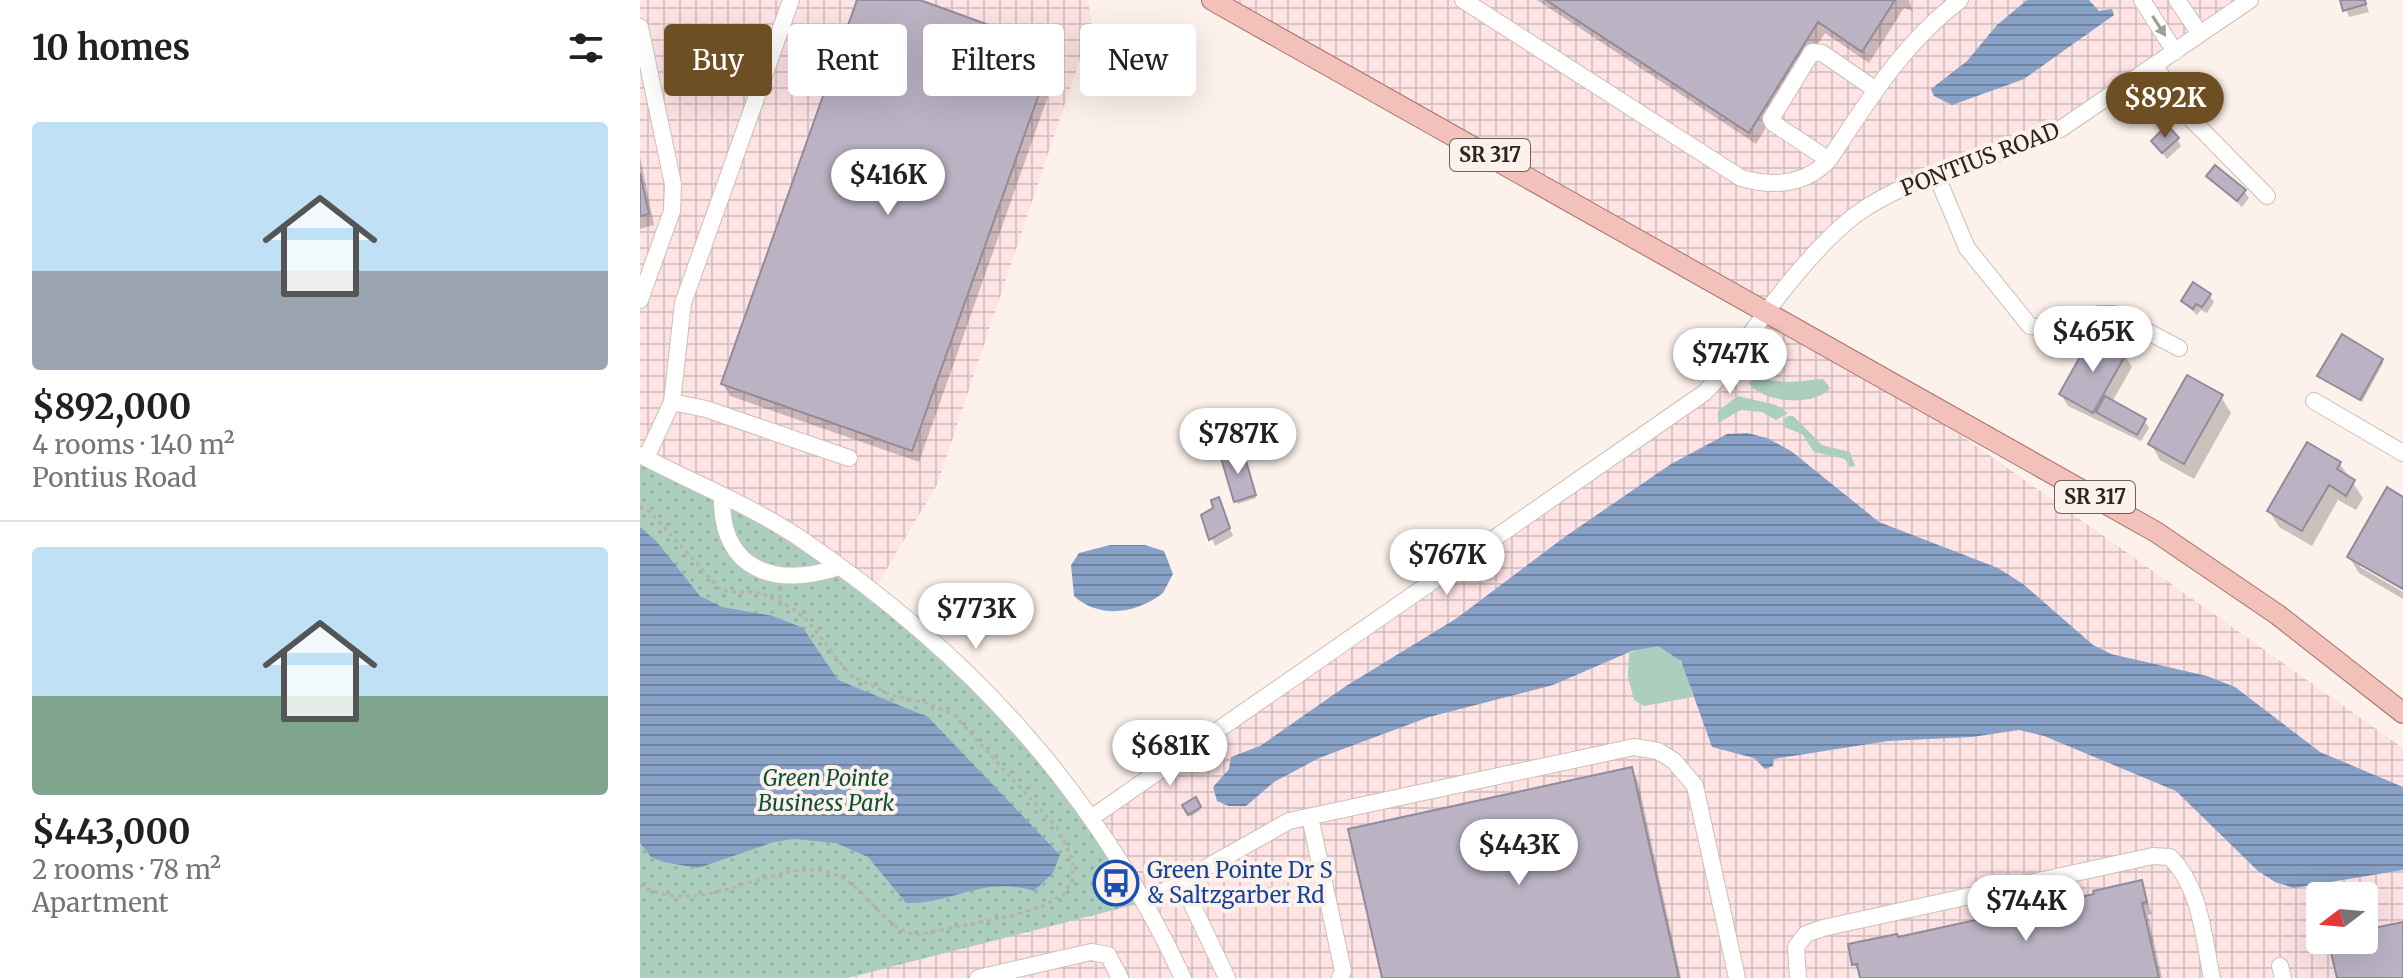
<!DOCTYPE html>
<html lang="en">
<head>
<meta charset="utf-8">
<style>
  :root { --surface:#fff; --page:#f2f2f2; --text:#202124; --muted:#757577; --line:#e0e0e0; --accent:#6e4f24 }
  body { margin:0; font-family:Merriweather,serif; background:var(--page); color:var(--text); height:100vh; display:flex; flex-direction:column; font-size:30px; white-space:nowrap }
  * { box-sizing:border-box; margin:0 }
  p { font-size:26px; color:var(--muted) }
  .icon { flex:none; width:44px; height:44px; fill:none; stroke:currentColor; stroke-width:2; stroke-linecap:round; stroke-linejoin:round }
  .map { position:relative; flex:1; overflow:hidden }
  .sheet { display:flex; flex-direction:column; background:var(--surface); width:640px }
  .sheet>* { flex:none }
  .hud { position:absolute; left:24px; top:24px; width:760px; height:72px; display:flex; gap:16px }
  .needle { width:52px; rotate:254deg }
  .controls { position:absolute; left:1666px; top:882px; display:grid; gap:16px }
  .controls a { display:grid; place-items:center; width:72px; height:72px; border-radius:8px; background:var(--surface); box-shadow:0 8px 32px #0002; font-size:40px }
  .price { position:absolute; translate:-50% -68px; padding:0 18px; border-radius:28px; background:#fff; color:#222; font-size:26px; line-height:52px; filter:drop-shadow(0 2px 4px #0008) }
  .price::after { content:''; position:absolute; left:50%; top:48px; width:24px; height:18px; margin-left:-12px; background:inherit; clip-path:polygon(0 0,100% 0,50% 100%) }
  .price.on { background:var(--accent); color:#fff }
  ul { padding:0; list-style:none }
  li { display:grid; align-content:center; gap:16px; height:424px; padding:0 32px }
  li+li { border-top:2px solid var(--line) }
  li span { display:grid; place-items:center; height:248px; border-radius:8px; color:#555 }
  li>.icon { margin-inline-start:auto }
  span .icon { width:144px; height:144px; fill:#fffc; stroke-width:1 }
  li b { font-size:34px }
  h2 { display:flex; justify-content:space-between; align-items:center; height:96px; padding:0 32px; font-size:34px }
  .chip { padding:0 28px; border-radius:8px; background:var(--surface); box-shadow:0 8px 32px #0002; font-size:28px; line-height:72px }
  .chip.on { background:var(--accent); color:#fff }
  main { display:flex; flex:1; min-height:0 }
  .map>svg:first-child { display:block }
</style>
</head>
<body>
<main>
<section class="sheet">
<h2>10 homes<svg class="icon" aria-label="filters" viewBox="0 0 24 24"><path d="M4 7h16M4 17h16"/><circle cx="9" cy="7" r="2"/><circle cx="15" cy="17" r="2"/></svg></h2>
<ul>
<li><span style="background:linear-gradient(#bfe0f5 60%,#9aa5b1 0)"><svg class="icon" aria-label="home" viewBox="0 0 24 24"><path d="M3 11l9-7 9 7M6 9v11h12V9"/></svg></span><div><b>$892,000</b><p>4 rooms · 140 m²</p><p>Pontius Road</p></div></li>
<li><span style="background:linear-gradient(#bfe0f5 60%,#7fa58c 0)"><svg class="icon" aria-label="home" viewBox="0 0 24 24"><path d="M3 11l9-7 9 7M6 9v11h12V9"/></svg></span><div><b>$443,000</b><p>2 rooms · 78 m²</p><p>Apartment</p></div></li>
</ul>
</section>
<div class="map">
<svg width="1763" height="978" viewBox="0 0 1763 978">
  <defs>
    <pattern id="industrial-grid" width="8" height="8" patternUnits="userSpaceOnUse" patternTransform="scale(2)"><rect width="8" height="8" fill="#fee3e5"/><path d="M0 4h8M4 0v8" fill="none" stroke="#dac3c4"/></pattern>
    <pattern id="park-dots" width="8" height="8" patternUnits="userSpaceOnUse" patternTransform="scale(2)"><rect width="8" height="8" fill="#accebe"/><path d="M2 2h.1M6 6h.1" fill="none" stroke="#94b1a3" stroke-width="1.8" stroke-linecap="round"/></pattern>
    <pattern id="water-rules" width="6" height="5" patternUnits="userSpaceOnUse" patternTransform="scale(2)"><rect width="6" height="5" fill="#88a1c7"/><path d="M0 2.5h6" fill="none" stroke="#6f83a1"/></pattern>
  </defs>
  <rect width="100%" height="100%" fill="#fdf2eb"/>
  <path fill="url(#industrial-grid)" fill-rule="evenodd" d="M0 0H448L452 23 297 485 233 592 451 818 1049 405 1127 311 572 0H1610L1443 115 1235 203 1128 310 1215 360 1763 748V978H0ZM1680 896H1724V940H1680Z"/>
  <path fill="url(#park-dots)" d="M0 455 159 537 357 701 505 902 207 978H0Z"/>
  <path fill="#accebe" d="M1113 379 1150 382 1183 379 1190 388C1176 407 1121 403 1109 383Z
    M1098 396 1136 405 1148 413 1136 420 1122 412 1101 410 1078 423V411Z
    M1148 416H1153L1182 445 1210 452 1215 466 1210 467 1205 459 1174 452 1162 434 1144 427 1143 420Z
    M1010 646C1040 643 1047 674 1053 697L1004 706 994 700 988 677 989 653Z"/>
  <path fill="url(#water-rules)" d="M1387 0H1449L1459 11 1472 9 1474 15 1384 79 1312 105 1294 96 1291 89 1327 61 1357 25Z
    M1107 433 1127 438 1151 451 1239 522 1358 568 1383 584 1453 645 1471 654 1567 676 1595 687 1680 752 1763 787V870L1654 888 1635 882 1618 871 1536 791 1404 736 1379 730 1332 737 1248 741 1134 759 1133 766 1125 769 1114 758 1072 747 1041 661 1018 646 992 651 913 685 789 717 679 758 634 782 606 806H589L577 801 573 787 589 769 591 757 620 746 706 686 817 618 926 536 1031 464 1087 434Z
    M0 527 17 542 60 596 82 607 133 616 163 628 198 680 288 717 420 855 413 873 394 891C343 875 313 904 266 903L228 857 196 843 154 839 134 842 58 868 23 862 11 857 0 843Z
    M470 545H505L524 551 533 574 523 593C496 614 459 619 434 596L431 565 439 553Z"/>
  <path fill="#0003" d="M219 0H274L414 50 420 62 279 462 90 396 83 384Z
    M897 0H1269L1273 11 1264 8 1229 63 1185 33 1116 144Z
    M1702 0H1725L1729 12 1709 17Z
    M1537 139 1541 146 1527 159 1513 141Z
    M0 156 14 225 0 229Z
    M1569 176 1604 191 1609 198 1602 207Z
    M1569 295 1574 302 1567 313 1561 310 1557 315 1543 302Z
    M1485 355 1492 367 1472 402 1504 420 1509 428 1501 441 1428 406 1421 394Z
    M1742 360 1743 363 1722 402 1680 376Z
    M1581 397 1591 413 1554 479 1520 460 1511 444Z
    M604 457 616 498 598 504 596 501Z
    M1700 464 1723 498 1716 510 1698 500 1672 546 1639 527 1629 511Z
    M578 499 593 536 575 546 564 516 576 509Z
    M1763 499V587L1720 562V567L1763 592V599L1719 573 1709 557Z
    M991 769 998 781 1041 978H743Z
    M555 800 561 810 551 816 545 806Z
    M1501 882 1512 914 1508 915 1522 978H1222L1214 964 1258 939 1456 896Z"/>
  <path fill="#bbb3c4" stroke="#928b9b" stroke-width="2" d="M217 0H280L415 49 272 451 81 384Z
    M906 0H1255L1222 52 1178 22 1109 133Z
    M1700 0H1725L1726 4 1703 11Z
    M1531 129 1539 138 1522 153 1511 141 1521 131 1524 135Z
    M1575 165 1606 190 1597 201 1566 176Z
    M0 173 9 214 0 216Z
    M1553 282 1571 294 1562 307 1556 304 1553 309 1541 301Z
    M1453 334 1486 354 1453 413 1419 394Z
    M1702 334 1743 359 1720 400 1677 376Z
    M1547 375 1583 395 1544 464 1508 444Z
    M1465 396 1506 419 1497 435 1456 412Z
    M1667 442 1701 462 1697 469 1715 480 1706 496 1689 485 1662 531 1627 511Z
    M603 451 616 495 594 502 581 458Z
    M1747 487 1763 497V589L1707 557Z
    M579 497 590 528 569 540 561 515 573 508 571 500Z
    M992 767 1039 978H742L708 829Z
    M556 797 561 807 548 815 542 805Z
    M1502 880 1507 902 1502 903 1519 978H1220L1217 964 1212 965 1208 944 1257 934 1258 937 1454 894 1453 891Z
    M1763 922V978H1697L1688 940H1724V930Z"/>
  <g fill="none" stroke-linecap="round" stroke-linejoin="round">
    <g stroke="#cfbfb4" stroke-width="18">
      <path id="minor" d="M823 0 1101 178C1133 187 1165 185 1189 160
        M1502 0 1535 52
        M1537 0 1560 34
        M0 27 33 184 32 211 0 300
        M1515 66 1552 120 1627 196
        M1236 90 1182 53 1172 52 1131 119 1133 123 1189 160C1228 101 1263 43 1320 0
        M1297 177 1327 248 1390 326 1413 330 1459 314H1474L1539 348
        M1674 401 1763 453
        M32 402 66 409 209 458
        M0 455C53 483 112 506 161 539 330 654 456 791 543 978
        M6 458 32 402 43 303 151 0
        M82 498C81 572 137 588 199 567
        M670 817 703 971 700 978
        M451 818 1064 393C1089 369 1106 339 1127 311 1152 278 1182 241 1214 216 1274 171 1356 162 1422 128L1610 0
        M541 881 587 978
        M505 902 649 821 994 747 1018 751 1034 761 1055 786 1097 978
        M1640 966 1643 978
        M338 978 451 952 468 955 480 978
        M1158 978 1156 947 1166 934 1183 928 1513 856 1530 857C1561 888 1563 936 1572 978"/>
    </g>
    <g stroke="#a67066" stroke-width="22">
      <path id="major" d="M572 0 1516 532 1638 615 1763 713"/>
    </g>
    <path stroke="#b9b0a9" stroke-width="3" stroke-dasharray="4 4" stroke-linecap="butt" d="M0 507 9 511 82 591 121 593 152 608 167 620 210 675 251 695 290 704 314 715 418 829 433 860 432 881 423 895 403 906 370 916 276 935C235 926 223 872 175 870 116 868 58 918 0 885
      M139 587 141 603"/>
    <use href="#minor" stroke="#fff" stroke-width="16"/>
    <use href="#major" stroke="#f2c1ba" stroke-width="20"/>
  </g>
  <defs><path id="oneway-solid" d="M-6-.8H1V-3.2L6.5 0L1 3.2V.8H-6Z" transform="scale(2)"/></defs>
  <use fill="#a09d9b" href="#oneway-solid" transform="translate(1519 26) rotate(57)"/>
  <defs>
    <g id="bus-ring" transform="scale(2.3)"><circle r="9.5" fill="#fdf2eb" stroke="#1a4fb4" stroke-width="1.5"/><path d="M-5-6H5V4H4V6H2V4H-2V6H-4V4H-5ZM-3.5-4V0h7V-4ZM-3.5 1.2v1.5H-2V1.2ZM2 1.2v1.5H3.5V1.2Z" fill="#1a4fb4"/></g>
  </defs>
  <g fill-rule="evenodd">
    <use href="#bus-ring" x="476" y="883"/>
  </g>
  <g text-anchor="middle" stroke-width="8" stroke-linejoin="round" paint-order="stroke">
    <g fill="#fdf2eb" stroke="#6a625d" stroke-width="2">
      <rect x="810" y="139" width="80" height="32" rx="6"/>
      <rect x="1415" y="481" width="80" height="32" rx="6"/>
    </g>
    <g font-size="20" font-weight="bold" fill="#2b2520">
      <text x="850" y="162">SR 317</text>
      <text x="1455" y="504">SR 317</text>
    </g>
    <g font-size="22" fill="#2b2520" stroke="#fdf2eb">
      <text transform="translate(1340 159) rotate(-21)" y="8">PONTIUS ROAD</text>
    </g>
    <g font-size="22" font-style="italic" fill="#0e4f38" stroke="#fdf2eb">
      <text x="186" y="786">Green Pointe<tspan x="186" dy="25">Business Park</tspan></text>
    </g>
    <g font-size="22" fill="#164399" stroke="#fdf2eb" text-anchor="start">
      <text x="507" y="878">Green Pointe Dr S<tspan x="507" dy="25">&amp; Saltzgarber Rd</tspan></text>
    </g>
  </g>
</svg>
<div class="controls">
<a><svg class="needle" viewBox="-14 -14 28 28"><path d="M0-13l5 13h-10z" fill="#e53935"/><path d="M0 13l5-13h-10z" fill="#757577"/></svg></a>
</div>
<b class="price on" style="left:1525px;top:140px">$892K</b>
<b class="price" style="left:248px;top:217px">$416K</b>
<b class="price" style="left:1453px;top:374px">$465K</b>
<b class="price" style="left:1090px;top:396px">$747K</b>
<b class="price" style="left:598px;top:476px">$787K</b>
<b class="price" style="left:807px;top:597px">$767K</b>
<b class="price" style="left:336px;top:651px">$773K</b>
<b class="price" style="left:530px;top:788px">$681K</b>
<b class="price" style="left:879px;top:887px">$443K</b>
<b class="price" style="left:1386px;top:943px">$744K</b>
<div class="hud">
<a class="chip on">Buy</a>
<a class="chip">Rent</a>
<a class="chip">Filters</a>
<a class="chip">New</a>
</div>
</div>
</main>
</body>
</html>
